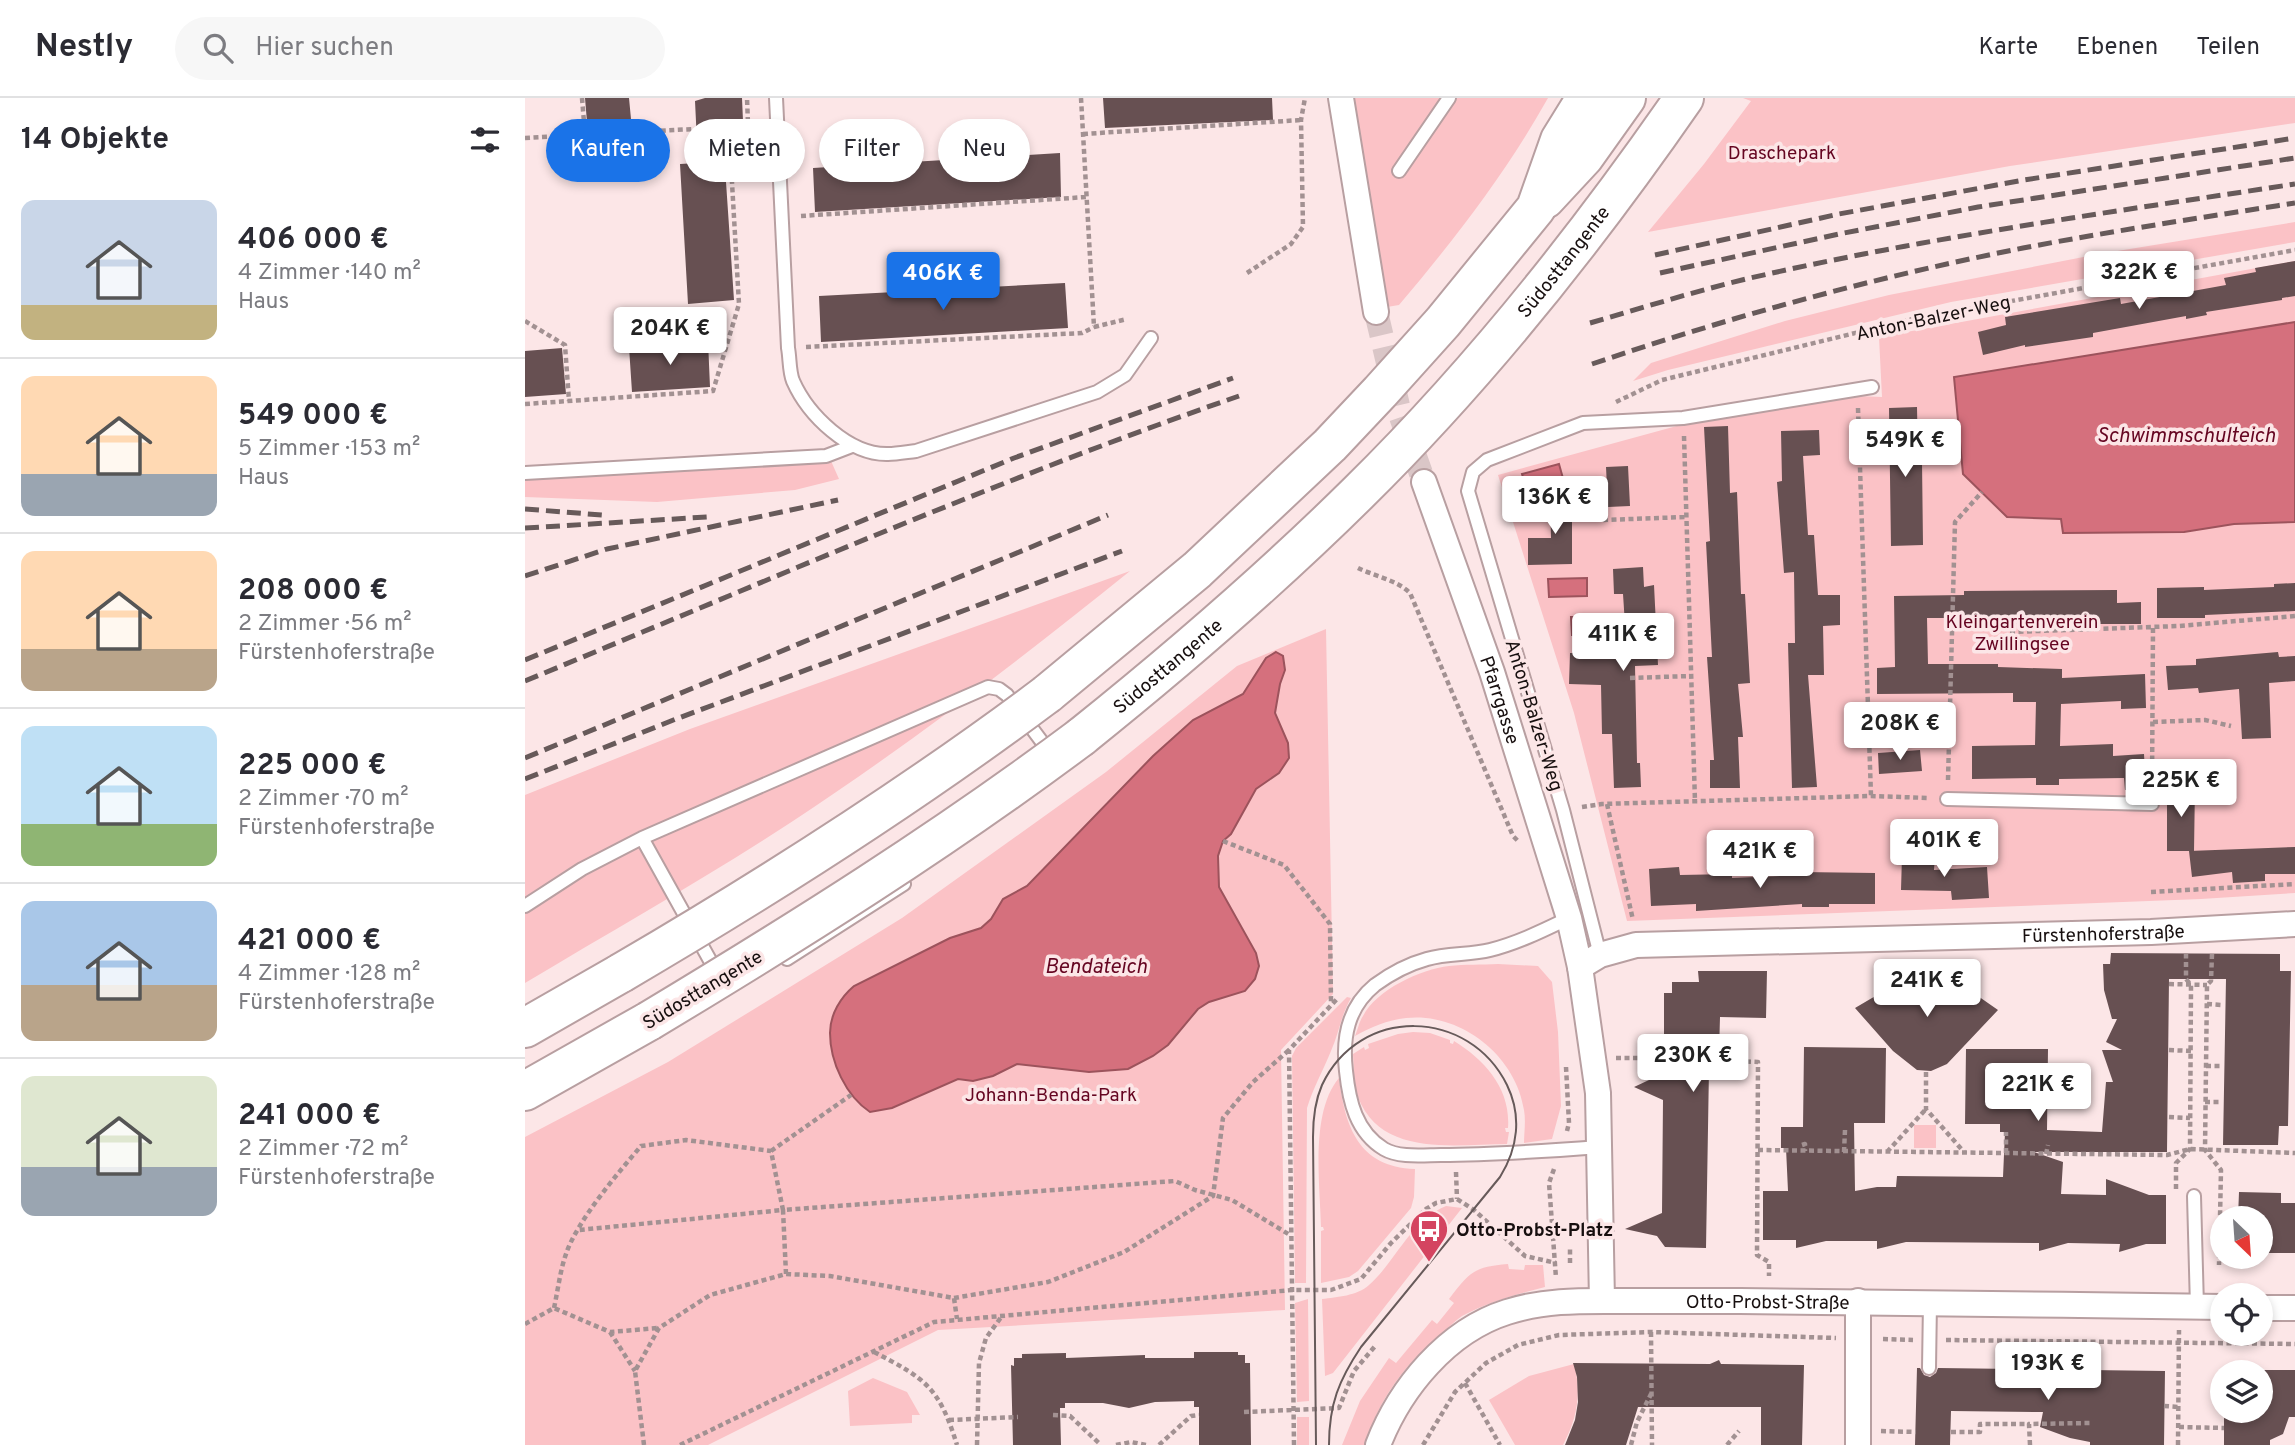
<!DOCTYPE html>
<html lang="de">
<head>
<meta charset="utf-8">
<style>
  :root { --surface:#fff; --page:#f7f7f7; --text:#2b2b33; --muted:#7c7c81; --line:#e1e1e2; --accent:#1a73e8 }
  body { margin:0; font-family:Overpass,sans-serif; background:var(--page); color:var(--text); height:100vh; display:flex; flex-direction:column; font-size:26px; white-space:nowrap }
  * { box-sizing:border-box; margin:0 }
  p { font-size:23px; color:var(--muted) }
  .icon { flex:none; width:38px; height:38px; fill:none; stroke:currentColor; stroke-width:2; stroke-linecap:round; stroke-linejoin:round }
  .map { position:relative; flex:1; overflow:hidden }
  .sheet { display:flex; flex-direction:column; background:var(--surface); width:525px }
  .sheet>* { flex:none }
  .top-card { position:absolute; left:21px; top:21px; width:665px; height:63px; display:flex; gap:14px }
  .needle { width:46px; rotate:155deg }
  .buttons { position:absolute; left:1685px; top:1108px; display:grid; gap:14px }
  .buttons a { display:grid; place-items:center; width:63px; height:63px; border-radius:50%; background:var(--surface); box-shadow:0 4px 10px #0003; font-size:35px }
  .price { position:absolute; translate:-50% -60px; padding:0 16px; border-radius:7px; background:#fff; color:#222; font-size:23px; line-height:46px; filter:drop-shadow(0 2px 4px #0008) }
  .price::after { content:''; position:absolute; left:50%; top:42px; width:21px; height:16px; margin-left:-10px; background:inherit; clip-path:polygon(0 0,100% 0,50% 100%) }
  .price.selected { background:var(--accent); color:#fff }
  ul { padding:0; list-style:none }
  li { display:flex; align-items:center; gap:21px; height:175px; padding:0 21px }
  li+li { border-top:2px solid var(--line) }
  li span { display:grid; place-items:center; flex:none; width:196px; height:140px; border-radius:14px; color:#555 }
  li>.icon { margin-inline-start:auto }
  span .icon { width:84px; height:84px; fill:#fffc; stroke-width:1 }
  li b { font-size:30px }
  h2 { display:flex; justify-content:space-between; align-items:center; height:84px; padding:0 21px; font-size:30px }
  .pill { padding:0 24px; border-radius:32px; background:var(--surface); box-shadow:0 4px 10px #0003; font-size:24px; line-height:63px }
  .pill.selected { background:var(--accent); color:#fff }
  header { display:flex; align-items:center; gap:42px; box-sizing:border-box; height:98px; padding:0 35px; background:var(--surface); border-bottom:2px solid var(--line) }
  header strong { font-size:33px }
  nav { display:flex; gap:38px; margin-inline-start:auto; font-size:24px }
  .search { width:490px; height:63px; background:var(--page); display:flex; align-items:center; gap:18px; box-sizing:border-box; padding:0 24px; border-radius:38px; color:var(--muted); font-size:26px }
  main { display:flex; flex:1; min-height:0 }
  .map>svg:first-child { display:block }
</style>
</head>
<body>
<header>
<strong>Nestly</strong>
<div class="search"><svg class="icon" aria-label="search" viewBox="0 0 24 24"><circle cx="10" cy="10" r="6"/><path d="M15 15l6 6"/></svg>Hier suchen</div>
<nav><a>Karte</a><a>Ebenen</a><a>Teilen</a></nav>
</header>
<main>
<section class="sheet">
<h2>14 Objekte<svg class="icon" aria-label="filters" viewBox="0 0 24 24"><path d="M4 7h16M4 17h16"/><circle cx="9" cy="7" r="2"/><circle cx="15" cy="17" r="2"/></svg></h2>
<ul>
<li><span style="background:linear-gradient(#c9d6e8 75%,#c2b280 0)"><svg class="icon" aria-label="home" viewBox="0 0 24 24"><path d="M3 11l9-7 9 7M6 9v11h12V9"/></svg></span><div><b>406 000 €</b><p>4 Zimmer · 140 m²</p><p>Haus</p></div></li>
<li><span style="background:linear-gradient(#ffd9b3 70%,#9aa5b1 0)"><svg class="icon" aria-label="home" viewBox="0 0 24 24"><path d="M3 11l9-7 9 7M6 9v11h12V9"/></svg></span><div><b>549 000 €</b><p>5 Zimmer · 153 m²</p><p>Haus</p></div></li>
<li><span style="background:linear-gradient(#ffd9b3 70%,#b9a48a 0)"><svg class="icon" aria-label="home" viewBox="0 0 24 24"><path d="M3 11l9-7 9 7M6 9v11h12V9"/></svg></span><div><b>208 000 €</b><p>2 Zimmer · 56 m²</p><p>Fürstenhoferstraße</p></div></li>
<li><span style="background:linear-gradient(#bfe0f5 70%,#8fb573 0)"><svg class="icon" aria-label="home" viewBox="0 0 24 24"><path d="M3 11l9-7 9 7M6 9v11h12V9"/></svg></span><div><b>225 000 €</b><p>2 Zimmer · 70 m²</p><p>Fürstenhoferstraße</p></div></li>
<li><span style="background:linear-gradient(#a9c7e8 60%,#b9a48a 0)"><svg class="icon" aria-label="home" viewBox="0 0 24 24"><path d="M3 11l9-7 9 7M6 9v11h12V9"/></svg></span><div><b>421 000 €</b><p>4 Zimmer · 128 m²</p><p>Fürstenhoferstraße</p></div></li>
<li><span style="background:linear-gradient(#dfe7d0 65%,#9aa5b1 0)"><svg class="icon" aria-label="home" viewBox="0 0 24 24"><path d="M3 11l9-7 9 7M6 9v11h12V9"/></svg></span><div><b>241 000 €</b><p>2 Zimmer · 72 m²</p><p>Fürstenhoferstraße</p></div></li>
</ul>
</section>
<div class="map">
<svg width="1770" height="1347" viewBox="0 0 1770 1347">
  <rect width="100%" height="100%" fill="#fce6e7"/>
  <path fill="#fbc2c6" d="M829 0H1023C981 75 929 142 874 207L862 209Z
    M1218 0H1770V25L1485 68 1123 134 1179 66 1226 3Z
    M1770 124V144L1426 204 1143 272 1108 283 1126 265 1260 223 1364 197 1574 156Z
    M1770 163V795L1676 801 1102 823 1049 615 973 377 1159 326 1333 298 1357 299 1354 239Z
    M306 363 314 381 270 392 132 404 0 399V379Z
    M605 473C496 561 385 646 268 723 181 780 90 831 0 885V697L165 631Z
    M801 531 808 896 756 952 760 1212 413 1232 183 1347H0V1039L143 964 377 820 581 674 712 568Z
    M973 866 1013 868 1027 884 1033 934 1036 1008 1027 1041 999 1045C999 1035 1001 1023 999 1012 991 958 936 914 881 920 862 922 846 929 830 938 833 931 834 924 838 918 851 892 896 871 924 868 940 866 957 867 973 866Z
    M822 899 826 900C816 917 814 935 806 953 798 973 788 990 782 1010L781 1185H770L767 958 771 950Z
    M888 934 905 935 925 942V945L928 946 929 943C960 962 986 991 983 1030H980L981 1034H984L982 1046C931 1046 856 1060 833 999 828 985 829 971 828 956L839 949 840 952 844 950 843 946 873 936Z
    M814 980C820 1028 833 1069 890 1071L889 1099 886 1110 833 1173 824 1179 796 1185V1133L799 1132 798 1129H796C795 1086 785 1014 814 980Z
    M1389 1027H1411V1050H1389Z
    M921 1108 937 1110 808 1275 800 1278 797 1201C812 1199 832 1198 844 1187 872 1162 885 1123 921 1108Z
    M983 1166 984 1171 999 1172 1000 1167H1018L1020 1189C992 1196 963 1204 937 1218 930 1223 923 1230 916 1236 881 1265 853 1302 840 1347H817L835 1303 864 1260 871 1265 907 1222 912 1226 929 1205 924 1201C945 1174 948 1169 983 1166Z
    M783 1201 784 1303 772 1304 770 1205Z
    M1049 1266C1057 1295 1052 1321 1038 1347H990L964 1302 1004 1278Z
    M348 1280 382 1294 395 1317H387V1325L325 1328 323 1293Z
    M772 1319H784V1347H772Z"/>
  <path fill="#d5707d" stroke="#9c535c" stroke-width="2" d="M1770 224V424L1709 426 1659 434 1538 435 1536 421 1482 419 1438 376 1429 279Z
    M1034 366 1039 384 1002 393 997 376Z
    M1062 480V498L1024 499 1023 481Z
    M1046 519H1085V536L1047 537Z
    M751 554 758 558 760 572 755 586 750 615 763 645 764 660 754 675 731 691 706 736 698 743 693 758 694 789 731 855 734 868 730 881 720 893 684 904 673 911 643 947 628 958 603 971 564 974 492 966 468 978 448 983 433 981 367 1010 345 1014C321 998 305 964 305 935 305 916 316 899 329 888L425 840 456 830 466 821 478 801 502 788 628 658 668 622 718 596 741 560Z"/>
  <path fill="#675052" d="M60 0H104L106 21 62 24Z
    M180 0H217L218 23 197 25 209 202 163 206 155 66 173 65 170 3Z
    M578 0H747L748 22 580 30Z
    M535 55 536 99 290 114 288 70Z
    M1770 163V198L1757 200V202L1681 214 1682 217 1661 221V218L1568 235V239L1500 249V247L1458 257 1453 234 1481 227 1480 219 1595 200 1596 206 1701 187 1699 180 1731 174 1730 170Z
    M540 185 543 230 296 244 294 198Z
    M183 243 185 289 107 294 104 249Z
    M37 250 41 296 0 299V253Z
    M1392 309 1393 363H1397L1398 447 1366 448 1364 310Z
    M1203 328 1205 395 1212 394 1216 496H1220L1225 585 1213 586 1218 639H1213L1215 690H1185V662H1189L1182 559H1187L1181 444 1185 443 1179 329Z
    M1294 332 1295 357 1278 358 1283 437H1289L1293 497H1315V527L1298 528 1299 577H1283L1292 689 1267 690 1263 545H1270L1269 474 1259 475 1252 384 1257 383 1256 333Z
    M1103 368 1105 408 1083 409 1081 369Z
    M1047 397V466L1003 467V440H1026L1025 398Z
    M1118 469 1119 489 1129 487 1133 567 1110 568 1112 665H1115L1116 689 1089 690 1087 636H1077L1076 587 1044 586 1045 555 1102 557 1098 496H1089L1088 471Z
    M1770 485V513L1680 517V520H1632V490L1679 489V492L1749 489V486Z
    M1592 492V505L1616 504V526H1486V520H1402L1403 566H1473V569L1537 571V580L1620 576 1621 610 1596 611V603L1536 606 1535 648 1588 646V658L1619 656 1621 691 1600 692 1599 680 1534 681V687H1511V680L1447 681V648L1510 647 1511 604H1488V595L1352 596V570L1370 569 1369 498 1439 497V493Z
    M1753 554 1754 559 1770 558V583L1744 585 1746 640 1717 641 1714 591 1674 595 1673 590 1643 592 1641 568 1671 567V561Z
    M1395 652 1397 673 1354 676 1353 655Z
    M1703 667 1705 689 1675 691 1673 669Z
    M1670 687 1669 753H1642V692Z
    M1770 749V776H1740V783L1708 785 1707 774 1667 779 1664 753Z
    M1377 758 1410 759 1409 772 1462 769 1464 800 1427 802 1426 793 1376 792Z
    M1154 769 1155 777 1207 776V780L1276 777V774L1350 775V806H1304V809H1277V806L1171 813V806L1126 808 1124 771Z
    M1586 855 1755 856V873H1766L1763 1028H1754L1753 1047H1698L1701 881H1644L1642 1054H1509L1538 1064 1536 1096 1581 1097V1081L1624 1097H1641V1146H1621L1594 1154 1595 1146 1543 1145 1514 1153V1145L1381 1144 1352 1151V1143H1301L1271 1150V1142H1238V1093H1263L1261 1050H1256V1029H1278L1279 949 1361 950 1360 1025H1329L1330 1093 1352 1089H1371L1372 1078 1478 1079 1480 1034H1475V1026H1440L1441 951H1523L1522 1032 1577 1034 1581 984H1588L1577 952H1597L1581 944 1592 921H1587L1579 892 1578 866H1585Z
    M1173 873H1242L1241 920 1195 919 1194 955H1187L1186 970H1184L1181 1150 1140 1149 1132 1138 1100 1131 1137 1115 1138 1002 1109 989 1139 975V895H1147V884H1174Z
    M1393 879H1412L1442 885 1440 889 1473 912 1422 966 1406 973 1392 972 1368 953 1330 910 1364 890 1362 886Z
    M1714 1094 1756 1095V1105H1770V1155H1736V1120H1713Z
    M669 1254H713V1257H720V1265H725L726 1347H674V1309H669V1303L630 1304 604 1310 578 1305H540V1310H535L536 1347H488L486 1267 489 1268V1260H497V1256L541 1255V1260L620 1257V1260H669Z
    M1194 1262 1196 1266 1279 1267 1277 1347H1236V1309H1113L1101 1347H1040L1050 1322 1053 1304 1052 1279 1048 1265 1185 1266Z
    M1392 1270H1395L1399 1277 1405 1279 1411 1275 1413 1270 1640 1273 1639 1347H1565V1344L1545 1340 1515 1329 1518 1314 1426 1313 1425 1347H1390Z
    M1700 1272H1770V1319H1764L1758 1336 1745 1342V1347H1699V1312H1736V1274H1700Z"/>
  <g fill="none" stroke-linecap="round" stroke-linejoin="round">
    <path stroke="#dac6c7" stroke-width="24" stroke-dasharray="24 12" stroke-linecap="butt" d="M851 214 875 316 899 384"/>
    <g stroke="#b89fa1" stroke-width="16">
      <path id="service" d="M251 0 263 250C265 260 264 273 268 283 283 317 324 357 363 356 372 356 382 354 391 353L572 294 600 277 626 240
        M874 73 924 0
        M0 375 301 358 327 348
        M1422 701 1627 706
        M117 740 192 875
        M0 808 57 771 117 740 463 589 474 591 482 597 526 656
        M1044 820C1019 832 993 845 965 852 945 857 922 855 902 861 884 866 865 876 850 887 823 909 817 939 821 973 824 1003 831 1034 859 1051 874 1060 899 1057 916 1057 969 1057 1022 1053 1075 1049
        M1075 857 1038 712 943 393 948 374 962 362 1058 325 1158 320 1347 289
        M262 861 379 786
        M1669 1098 1672 1209
        M1404 1270 1405 1204"/>
    </g>
    <g stroke="#b89fa1" stroke-width="28">
      <g id="minor">
        <path d="M816 0 851 214"/>
        <path id="s1" d="M899 384 967 574 1044 820 1055 869 1073 995 1077 1203"/>
        <path id="s2" d="M1055 869 1075 857 1111 847 1626 834 1770 826"/>
        <path d="M1736 1210H1770"/>
        <path id="s3" d="M853 1347C875 1290 922 1233 982 1214 1022 1201 1062 1203 1103 1203 1140 1203 1177 1203 1215 1203 1376 1204 1537 1207 1698 1209"/>
        <path d="M1333 1347V1203"/>
      </g>
    </g>
    <g stroke="#b89fa1" stroke-width="42">
      <g id="motorway">
        <path d="M1020 101 1059 59 1101 0"/>
        <path d="M522 596 672 472 805 347 855 294 918 224 1011 110 1035 42 1061 0"/>
        <path id="s4" d="M556 639C652 562 745 482 833 395 955 275 1062 140 1159 0"/>
        <path d="M0 930 96 875"/>
        <path d="M0 993 124 923"/>
      </g>
    </g>
    <path stroke="#a29192" stroke-width="4.5" stroke-dasharray="5 3.5" stroke-linecap="butt" d="M57 0 60 36
      M556 0 569 229 602 221
      M558 36 776 22
      M0 40 169 31 186 37 205 50
      M276 118 561 99
      M722 175 766 146 778 129 776 22 780 0
      M0 223 40 247 44 303
      M281 249 557 235 569 229
      M1091 304 1137 282 1392 220 1770 152
      M0 306 188 293 214 206 205 50 223 26 222 0
      M1333 310 1346 698
      M1159 338 1170 704
      M1078 422 1161 419
      M833 470C849 478 872 482 885 495L988 738 993 743
      M1485 534 1654 528 1770 518
      M1105 580 1165 578
      M1628 624 1680 622 1706 628
      M1423 682 1430 424 1457 394
      M1627 688 1628 529
      M1082 706 1108 822
      M1057 709 1077 706 1346 698 1404 700
      M698 743 759 767 805 826 806 905
      M1626 794 1770 786
      M1687 856 1686 883 1682 887 1680 1052 1696 1072 1694 1167
      M1644 886 1682 887
      M1682 906 1697 907
      M1644 952 1666 953
      M1091 960H1139
      M1187 962 1233 964 1232 1157 1244 1164V1178
      M1681 968H1696
      M1041 969 1044 1025 1042 1033
      M1401 974V1011L1439 1054
      M1680 1004H1696
      M1644 1019 1665 1020
      M1277 1047 1280 1046V1053
      M1233 1052 1642 1057 1665 1051 1770 1055
      M246 1053 326 997
      M1319 1054 1320 1032
      M1362 1054 1401 1011
      M1481 1055V1034
      M1521 1056 1523 1047
      M1029 1071 1024 1085 1031 1180
      M931 1074 932 1101
      M1651 1091V1065L1665 1051 1666 887 1661 881V856
      M1045 1165V1151
      M261 1176 258 1112 650 1083 670 1092 707 1102 765 1137
      M429 1200 523 1184 599 1154 688 1098 698 1020 728 984 764 952
      M29 1210C33 1192 35 1173 41 1156 52 1123 93 1075 116 1048L161 1042 246 1053 258 1112 54 1132
      M0 1226 29 1210 85 1234 133 1230
      M85 1234 110 1273
      M1126 1234 1127 1347
      M1358 1241 1388 1242
      M1421 1242 1770 1246
      M349 1254C401 1281 414 1289 432 1347
      M940 1285 975 1347
      M1639 1308 1654 1309
      M719 1314 814 1310 829 1273 851 1247
      M528 1317 545 1318 576 1347
      M424 1322 493 1319
      M1654 1329 1699 1330
      M1356 1333 1391 1334
      M1426 1334H1455V1326H1504
      M119 1347 110 1273 134 1230 185 1197 261 1176 305 1178 429 1200 432 1221
      M155 1347 409 1224 767 1192H806L836 1181 866 1145 901 1111 911 1105 932 1101 949 1112 1000 1158 1031 1165
      M452 1347 454 1265 461 1240 477 1218
      M591 1347 606 1344 621 1347
      M634 1347 666 1318 674 1317
      M769 1347 764 952 812 901
      M898 1347 930 1294 961 1265 993 1247 1034 1237 1126 1234 1311 1240
      M1106 1347 1112 1324 1126 1296
      M1202 1347 1214 1333
      M1505 1347 1504 1326 1565 1325
      M1653 1347 1654 1232"/>
    <use href="#service" stroke="#fff" stroke-width="12"/>
    <use href="#minor" stroke="#fff" stroke-width="24"/>
    <use href="#motorway" stroke="#fff" stroke-width="38"/>
    <path stroke="#675a5a" stroke-width="2" d="M791 1347 788 1039C788 1022 790 1003 797 987 835 907 944 910 982 987 997 1018 993 1050 975 1079L836 1249C814 1282 804 1306 804 1347"/>
    <path stroke="#675a5a" stroke-width="5" stroke-dasharray="14 7" stroke-linecap="butt" d="M1130 157 1314 116 1499 82 1770 40
      M1135 175 1314 136 1453 109 1770 60
      M1065 225C1124 208 1183 189 1243 176 1417 137 1594 113 1770 86
      M1067 266C1208 218 1351 179 1498 150 1588 133 1679 119 1770 105
      M0 411 77 417
      M0 430 182 419
      M0 478 82 451 313 402
      M0 562 489 360 708 280
      M0 583C237 485 472 382 714 298
      M0 660 583 417
      M0 681 151 621 597 453"/>
    <g stroke="#b89fa1" stroke-width="42" stroke-linecap="butt">
      <path id="motorway-bridge" d="M96 875C243 789 386 698 522 596
        M124 923C272 834 417 743 556 639"/>
    </g>
    <use href="#motorway-bridge" stroke="#fff" stroke-width="38"/>
  </g>
  <defs>
    <g id="bus-pin" transform="scale(2.0125)"><path d="M0 17L-7.5 6A9.5 9.5 0 1 1 7.5 6Z" fill="#d44460" stroke="#fce6e7"/><path d="M-5-6H5V4H4V6H2V4H-2V6H-4V4H-5ZM-3.5-4V0h7V-4ZM-3.5 1.2v1.5H-2V1.2ZM2 1.2v1.5H3.5V1.2Z" fill="#fff"/></g>
  </defs>
  <g fill-rule="evenodd">
    <use href="#bus-pin" x="904" y="1131"/>
  </g>
  <g text-anchor="middle" stroke-width="7" stroke-linejoin="round" paint-order="stroke">
    <g font-size="19" fill="#650521" stroke="#fce6e7">
      <text x="1257" y="61">Draschepark</text>
      <text x="1497" y="530">Kleingartenverein<tspan x="1497" dy="22">Zwillingsee</tspan></text>
      <text x="526" y="1003">Johann-Benda-Park</text>
    </g>
    <g font-size="19" fill="#170f0f" stroke="#fce6e7">
      <text dy="7" stroke="none"><textPath href="#s4" startOffset="679">Südosttangente</textPath></text>
      <text transform="translate(1408 219) rotate(-12)" y="7">Anton-Balzer-Weg</text>
      <text dy="7" stroke="none"><textPath href="#s4" startOffset="112">Südosttangente</textPath></text>
      <text dy="7" stroke="none"><textPath href="#s1" startOffset="231">Pfarrgasse</textPath></text>
      <text transform="translate(1010 617) rotate(73)" y="7">Anton-Balzer-Weg</text>
      <text dy="7" stroke="none"><textPath href="#s2" startOffset="528">Fürstenhoferstraße</textPath></text>
      <text transform="translate(177 891) rotate(-31)" y="7">Südosttangente</text>
      <text dy="7" stroke="none"><textPath href="#s3" startOffset="453">Otto-Probst-Straße</textPath></text>
    </g>
    <g font-size="19" font-weight="bold" fill="#170f0f" stroke="#fce6e7" text-anchor="start">
      <text x="931" y="1138">Otto-Probst-Platz</text>
    </g>
    <g font-size="21" font-style="italic" fill="#660622" stroke="#fce6e7">
      <text x="1661" y="344">Schwimmschulteich</text>
      <text x="571" y="875">Bendateich</text>
    </g>
  </g>
</svg>
<div class="buttons">
<a><svg class="needle" viewBox="-14 -14 28 28"><path d="M0-13l5 13h-10z" fill="#e53935"/><path d="M0 13l5-13h-10z" fill="#7c7c81"/></svg></a>
<a><svg class="icon" aria-label="locate" viewBox="0 0 24 24"><circle cx="12" cy="12" r="6"/><path d="M12 2v4M12 18v4M2 12h4M18 12h4"/></svg></a>
<a><svg class="icon" aria-label="layers" viewBox="0 0 24 24"><path d="M12 4l9 5-9 5-9-5zM3 14l9 5 9-5"/></svg></a>
</div>
<b class="price" style="left:1614px;top:213px">322K €</b>
<b class="price selected" style="left:418px;top:214px">406K €</b>
<b class="price" style="left:145px;top:269px">204K €</b>
<b class="price" style="left:1380px;top:381px">549K €</b>
<b class="price" style="left:1030px;top:438px">136K €</b>
<b class="price" style="left:1098px;top:575px">411K €</b>
<b class="price" style="left:1375px;top:664px">208K €</b>
<b class="price" style="left:1656px;top:721px">225K €</b>
<b class="price" style="left:1419px;top:781px">401K €</b>
<b class="price" style="left:1235px;top:792px">421K €</b>
<b class="price" style="left:1402px;top:921px">241K €</b>
<b class="price" style="left:1168px;top:996px">230K €</b>
<b class="price" style="left:1513px;top:1025px">221K €</b>
<b class="price" style="left:1523px;top:1304px">193K €</b>
<div class="top-card">
<a class="pill selected">Kaufen</a>
<a class="pill">Mieten</a>
<a class="pill">Filter</a>
<a class="pill">Neu</a>
</div>
</div>
</main>
</body>
</html>
